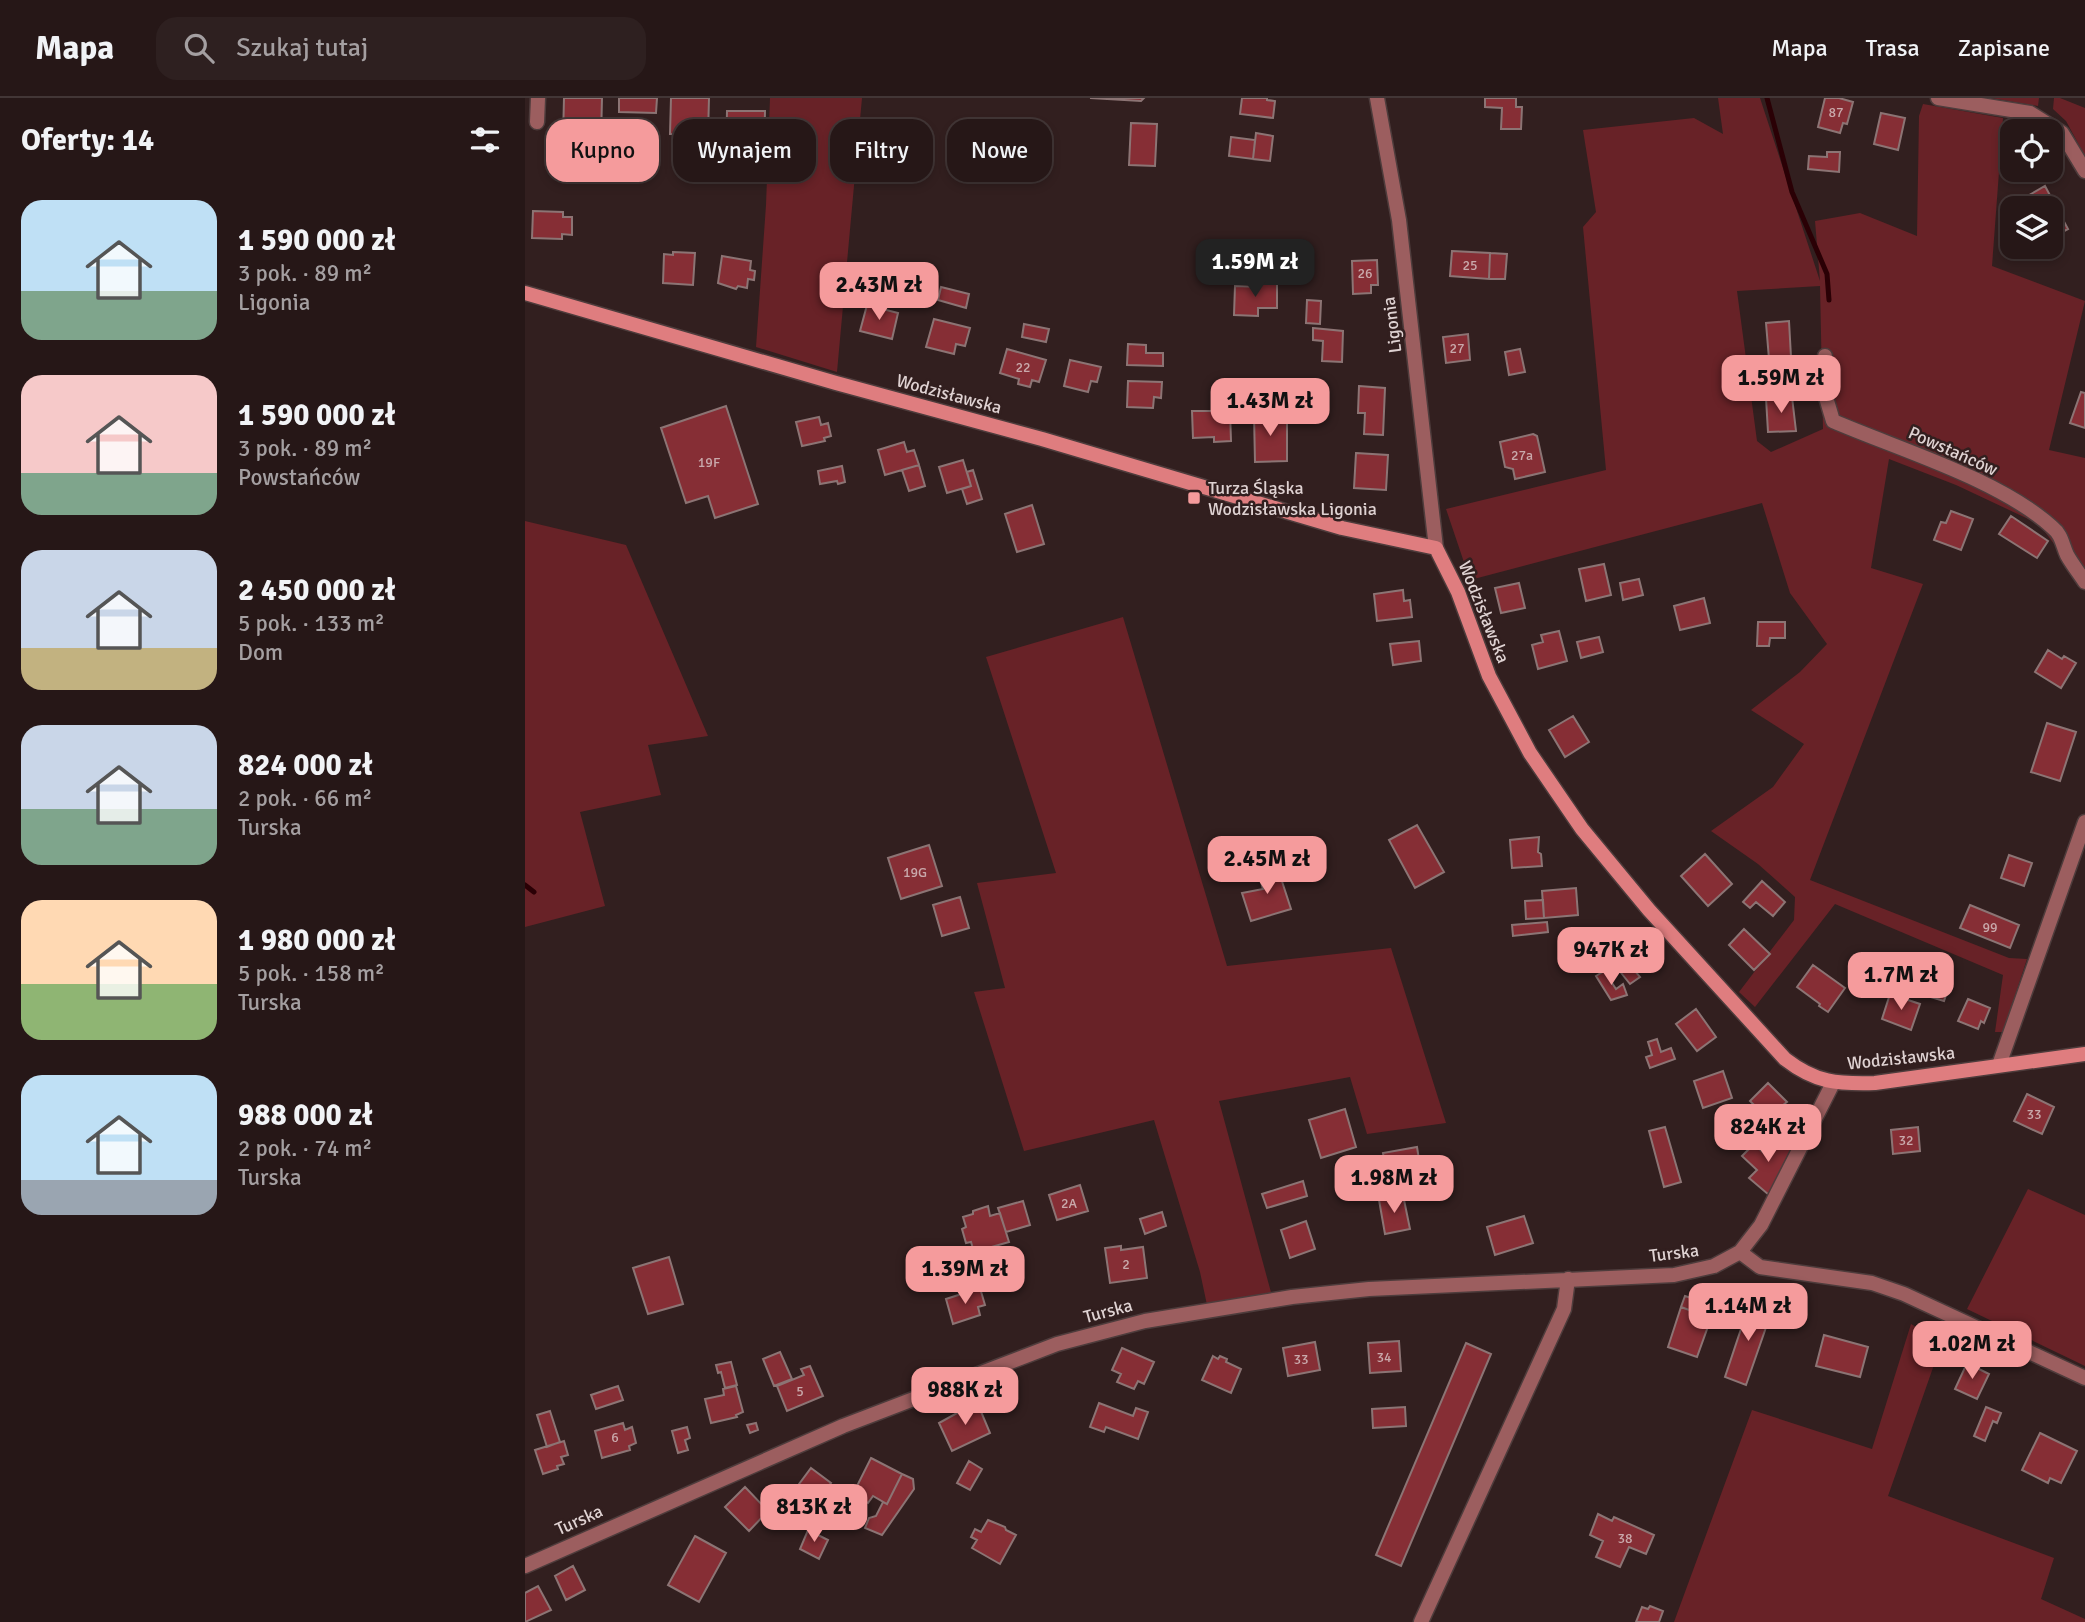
<!DOCTYPE html>
<html lang="pl">
<head>
<meta charset="utf-8">
<style>
  :root { --surface:#261717; --page:#2e2020; --text:#f1f3f6; --muted:#a49fa1; --line:#423636; --accent:#f59b9c }
  body { margin:0; font-family:Signika,sans-serif; background:var(--page); color:var(--text); height:100vh; display:flex; flex-direction:column; font-size:26px; white-space:nowrap }
  * { box-sizing:border-box; margin:0 }
  p { font-size:23px; color:var(--muted) }
  .icon { flex:none; width:38px; height:38px; fill:none; stroke:currentColor; stroke-width:2; stroke-linecap:round; stroke-linejoin:round }
  .map { position:relative; flex:1; overflow:hidden }
  .side { display:flex; flex-direction:column; background:var(--surface); width:525px }
  .side>* { flex:none }
  .guide { position:absolute; left:21px; top:21px; width:665px; height:63px; display:flex; gap:14px }
  .buttons { position:absolute; left:1475px; top:21px; display:grid; gap:14px }
  .buttons a { display:grid; place-items:center; width:63px; height:63px; border-radius:14px; background:var(--surface); box-shadow:0 4px 10px #0003,0 0 0 2px var(--line); font-size:35px }
  .price { position:absolute; translate:-50% -60px; padding:0 16px; border-radius:14px; background:var(--accent); color:#111; font-size:23px; line-height:46px; filter:drop-shadow(0 2px 4px #0008) }
  .price::after { content:''; position:absolute; left:50%; top:42px; width:21px; height:16px; margin-left:-10px; background:inherit; clip-path:polygon(0 0,100% 0,50% 100%) }
  .price.on { background:#222; color:#fff }
  ul { padding:0; list-style:none }
  li { display:flex; align-items:center; gap:21px; height:175px; padding:0 21px }
  li span { display:grid; place-items:center; flex:none; width:196px; height:140px; border-radius:21px; color:#555 }
  li>.icon { margin-inline-start:auto }
  span .icon { width:84px; height:84px; fill:#fffc; stroke-width:1 }
  li b { font-size:30px }
  h2 { display:flex; justify-content:space-between; align-items:center; height:84px; padding:0 21px; font-size:30px }
  .chip { padding:0 24px; border-radius:21px; background:var(--surface); box-shadow:0 4px 10px #0003,0 0 0 2px var(--line); font-size:24px; line-height:63px }
  .chip.on { background:var(--accent); color:#111 }
  header { display:flex; align-items:center; gap:42px; box-sizing:border-box; height:98px; padding:0 35px; background:var(--surface); border-bottom:2px solid var(--line) }
  header strong { font-size:33px }
  nav { display:flex; gap:38px; margin-inline-start:auto; font-size:24px }
  .search { width:490px; height:63px; background:var(--page); display:flex; align-items:center; gap:18px; box-sizing:border-box; padding:0 24px; border-radius:21px; color:var(--muted); font-size:26px }
  main { display:flex; flex:1; min-height:0 }
  .map>svg:first-child { display:block }
</style>
</head>
<body>
<header>
<strong>Mapa</strong>
<div class="search"><svg class="icon" aria-label="search" viewBox="0 0 24 24"><circle cx="10" cy="10" r="6"/><path d="M15 15l6 6"/></svg>Szukaj tutaj</div>
<nav><a>Mapa</a><a>Trasa</a><a>Zapisane</a></nav>
</header>
<main>
<section class="side">
<h2>Oferty: 14<svg class="icon" aria-label="filters" viewBox="0 0 24 24"><path d="M4 7h16M4 17h16"/><circle cx="9" cy="7" r="2"/><circle cx="15" cy="17" r="2"/></svg></h2>
<ul>
<li><span style="background:linear-gradient(#bfe0f5 65%,#7fa58c 0)"><svg class="icon" aria-label="home" viewBox="0 0 24 24"><path d="M3 11l9-7 9 7M6 9v11h12V9"/></svg></span><div><b>1 590 000 zł</b><p>3 pok. · 89 m²</p><p>Ligonia</p></div></li>
<li><span style="background:linear-gradient(#f6c9c9 70%,#7fa58c 0)"><svg class="icon" aria-label="home" viewBox="0 0 24 24"><path d="M3 11l9-7 9 7M6 9v11h12V9"/></svg></span><div><b>1 590 000 zł</b><p>3 pok. · 89 m²</p><p>Powstańców</p></div></li>
<li><span style="background:linear-gradient(#c9d6e8 70%,#c2b280 0)"><svg class="icon" aria-label="home" viewBox="0 0 24 24"><path d="M3 11l9-7 9 7M6 9v11h12V9"/></svg></span><div><b>2 450 000 zł</b><p>5 pok. · 133 m²</p><p>Dom</p></div></li>
<li><span style="background:linear-gradient(#c9d6e8 60%,#7fa58c 0)"><svg class="icon" aria-label="home" viewBox="0 0 24 24"><path d="M3 11l9-7 9 7M6 9v11h12V9"/></svg></span><div><b>824 000 zł</b><p>2 pok. · 66 m²</p><p>Turska</p></div></li>
<li><span style="background:linear-gradient(#ffd9b3 60%,#8fb573 0)"><svg class="icon" aria-label="home" viewBox="0 0 24 24"><path d="M3 11l9-7 9 7M6 9v11h12V9"/></svg></span><div><b>1 980 000 zł</b><p>5 pok. · 158 m²</p><p>Turska</p></div></li>
<li><span style="background:linear-gradient(#bfe0f5 75%,#9aa5b1 0)"><svg class="icon" aria-label="home" viewBox="0 0 24 24"><path d="M3 11l9-7 9 7M6 9v11h12V9"/></svg></span><div><b>988 000 zł</b><p>2 pok. · 74 m²</p><p>Turska</p></div></li>
</ul>
</section>
<div class="map">
<svg width="1560" height="1524" viewBox="0 0 1560 1524">
  <rect width="100%" height="100%" fill="#321f1f"/>
  <path fill="#682227" fill-rule="evenodd" d="M245 0H337L312 274 231 249 241 107Z
    M1193 0H1235L1295 183 1290 123 1335 115 1392 138 1394 18 1398 6 1478 20 1467 168 1560 203 1524 352 1560 360V487L1514 426 1431 387 1364 361 1346 470 1398 486 1285 782 1484 860 1502 861 1478 934H1470L1478 877 1310 806 1230 909 1214 894 1269 822 1270 799 1233 766 1186 733 1248 689 1279 646 1226 612 1275 574 1302 546 1265 495 1237 405 945 482 921 411 1081 372 1058 129 1071 114 1058 32 1169 20 1198 36ZM1295 188 1298 331 1246 354 1232 343 1212 193Z
    M1466 0H1514L1513 8Z
    M1529 0H1535L1560 10V58L1541 23 1528 11Z
    M0 423 101 447 183 638 123 647 136 697 55 714 80 808 0 829Z
    M598 519 702 868 866 850 921 1025 842 1036 825 979 694 1003 747 1198 682 1207 675 1174 629 1022 499 1053 449 894 480 890 452 785 531 775 461 559Z
    M1503 1091 1560 1117V1268L1442 1211Z
    M1386 1226 1417 1244 1363 1398 1529 1460 1516 1501 1560 1521V1524H1149L1227 1312 1347 1351Z"/>
  <g fill="none" stroke-linecap="round" stroke-linejoin="round">
    <path stroke="#2a0005" stroke-width="5" d="M1242 0 1267 94 1302 176 1304 202
      M0 787 9 794"/>
  </g>
  <path fill="#862e35" stroke="#8c7474" stroke-width="2" d="M39 0H77L76 41 38 40Z
    M94 0H132L131 15 94 14Z
    M146 0H184L183 37 145 36Z
    M565 0H619L616 3Z
    M717 0H742V2L750 3 748 20 715 16Z
    M960 0H991V9H997L996 31H976L977 10 960 9Z
    M1300 0H1314L1328 4 1322 26 1318 25 1315 35 1293 29Z
    M202 13H240L239 58 201 57Z
    M1356 15 1380 20 1373 52 1349 46Z
    M606 25 632 26 630 68 604 67Z
    M731 35 748 38 745 63 728 61Z
    M706 39 730 42 728 61 704 58Z
    M1302 54H1315L1314 74 1283 71 1284 58 1302 59Z
    M1520 88 1543 131 1526 140V110H1504L1499 100Z
    M8 113 38 114V119H47V137L37 136V141L7 140Z
    M927 153 965 155 964 181 925 178Z
    M148 154 170 155 168 187 138 185 139 156 148 157Z
    M965 155 982 156 980 181H964Z
    M197 158 226 163 225 172 230 173 229 182 223 181 222 190 213 188 211 191 193 185Z
    M852 162 853 187H846V195L828 196 827 163Z
    M356 173 378 175 377 191 354 190Z
    M735 185 752 186V210H733V218L709 217 710 188 735 189Z
    M416 189 444 196 441 210 413 202Z
    M782 202 796 203 795 226 781 225Z
    M342 207 373 215 367 241 335 233Z
    M409 221 445 230 440 248 431 246 429 256 401 249Z
    M1264 223 1266 259 1244 261 1241 225Z
    M499 226 524 231 521 244 497 239Z
    M788 230 818 233 817 264 797 263 798 243 788 242Z
    M943 236 945 262 921 265 918 239Z
    M603 246 621 247V255H638V268L602 267Z
    M482 251 521 262 514 284 507 282 505 289 493 286 494 281 475 275Z
    M995 251 1000 274 984 277 980 254Z
    M545 262 576 269 572 284 566 283 563 294 539 288Z
    M603 283 637 284 636 300 629 299 628 310 602 309Z
    M834 288 860 290 858 337 839 336 840 315H833Z
    M1556 294 1560 295V330L1545 325Z
    M1267 299 1271 333 1243 334 1241 300Z
    M201 308 233 406 190 420 183 398 161 405 136 330Z
    M667 313H705L706 343 689 344V339L668 340Z
    M746 315V319H762V363L730 364 729 316Z
    M294 319 296 327 303 325 306 338 299 340 300 343 277 348 271 324Z
    M1008 336 1012 338 1020 374 990 381 988 371 980 369 975 344Z
    M379 344 382 354 389 352 394 367 360 377 353 352Z
    M831 355 863 357 861 392 829 390Z
    M438 362 446 388 422 395 414 369Z
    M394 367 400 388 384 393 377 372Z
    M317 368 320 384 313 386 312 383 295 386 293 373Z
    M448 372 457 401 442 406 437 391 446 388 442 374Z
    M507 407 519 446 492 454 480 416Z
    M1426 413 1448 421 1436 452 1409 442 1416 424 1421 425Z
    M1486 418 1523 443 1512 460 1474 436Z
    M1079 466 1086 497 1061 503 1054 471Z
    M1114 481 1118 497 1098 502 1095 485Z
    M994 485 1000 510 976 515 970 490Z
    M878 492 879 503 885 502 887 519 852 523 849 496Z
    M1179 500 1185 525 1155 532 1149 508Z
    M1233 524H1260V540H1245L1244 548H1232Z
    M1034 533 1042 563 1013 571 1007 547 1018 544 1016 537Z
    M1074 539 1078 554 1056 560 1052 544Z
    M894 543 896 563 868 567 865 546Z
    M1523 552 1537 561 1539 558 1551 565 1536 590 1510 574Z
    M1048 618 1064 644 1040 659 1024 632Z
    M1522 625 1551 634 1535 683 1506 674Z
    M892 727 919 774 890 790 864 742Z
    M1014 739 1013 754 1016 756 1017 768 987 770 985 742Z
    M404 747 417 788 376 801 363 760Z
    M1180 756 1207 786 1183 808 1156 778Z
    M1484 757 1507 765 1499 788 1476 780Z
    M752 768 766 811 726 823 717 795 738 791 733 774Z
    M1237 783 1260 804 1248 818 1231 804 1225 810 1218 804Z
    M1051 790 1053 817 1019 820 1017 793Z
    M435 799 444 830 417 838 408 807Z
    M1018 802 1019 820 1001 821 1000 803Z
    M1445 807 1494 827 1485 850 1435 830Z
    M1022 824 1023 834 988 838 987 827Z
    M1219 831 1245 856 1229 872 1204 847Z
    M1104 845 1120 865 1110 873 1115 879 1105 886 1085 861Z
    M1288 867 1320 890 1303 914 1294 908 1295 906 1272 889Z
    M1079 873 1091 891 1098 886 1102 897 1086 902 1071 878Z
    M1393 882 1423 891 1419 903 1389 894Z
    M1365 896 1395 906 1386 932 1357 921Z
    M1443 901 1465 910 1459 925 1456 923 1453 931 1433 923Z
    M1171 911 1191 939 1172 953 1151 926Z
    M1132 941 1136 954 1146 950 1150 961 1125 970 1121 959 1127 957 1123 944Z
    M1198 973 1207 1000 1178 1010 1169 983Z
    M1243 985 1262 1004 1258 1007 1265 1014 1251 1028 1225 1003Z
    M1502 996 1529 1009 1517 1036 1489 1023Z
    M820 1011 831 1049 796 1060 784 1022Z
    M1140 1029 1156 1084 1139 1089 1124 1033Z
    M1393 1029 1395 1053 1368 1056 1366 1032Z
    M1257 1039 1269 1049 1244 1097 1224 1080 1232 1072 1217 1058 1229 1046 1241 1057Z
    M892 1049 895 1068 861 1074 858 1055Z
    M778 1083 782 1098 742 1110 737 1096Z
    M555 1087 563 1113 532 1122 524 1097Z
    M878 1097 885 1131 860 1136 854 1102Z
    M498 1103 505 1127 481 1134 473 1110Z
    M463 1108 465 1118 475 1115 484 1144 449 1154 446 1144 441 1145 437 1131 441 1129 438 1119 448 1116V1113Z
    M637 1114 641 1128 620 1136 615 1121Z
    M999 1118 1008 1145 970 1157 962 1129Z
    M781 1123 790 1151 765 1160 756 1132Z
    M596 1148V1152L618 1149 622 1180 585 1185 580 1150Z
    M144 1159 158 1206 123 1216 108 1170Z
    M455 1190 460 1207 453 1209 455 1217 428 1226 421 1201Z
    M1160 1198 1190 1208 1186 1220 1156 1209Z
    M1225 1204 1247 1212 1221 1287 1200 1279Z
    M1156 1209 1186 1220 1172 1259 1143 1249Z
    M1299 1237 1343 1249 1335 1279 1291 1268Z
    M874 1243 876 1273 845 1275 843 1245Z
    M790 1244 795 1272 763 1278 758 1250Z
    M941 1245 966 1256 876 1468 851 1457Z
    M597 1250 629 1264 619 1286 613 1283 609 1291 592 1284 596 1276 587 1272Z
    M255 1254 267 1281 249 1288 238 1261Z
    M688 1258 693 1261 695 1258 702 1261 701 1264 716 1271 706 1295 677 1282Z
    M206 1264 212 1287 200 1290 196 1274 193 1275 191 1267Z
    M1442 1265 1464 1276 1452 1301 1430 1291Z
    M285 1268 298 1298 262 1313 252 1288 279 1277 276 1271Z
    M93 1288 98 1302 71 1311 66 1297Z
    M211 1288 218 1314 211 1317 212 1319 186 1325 180 1301 199 1297 198 1291Z
    M452 1304 465 1335 427 1353 414 1325Z
    M574 1305 608 1318 611 1310 623 1314 613 1341 581 1329 579 1334 565 1329Z
    M880 1309 881 1328 848 1330 847 1311Z
    M1461 1309 1476 1315 1472 1325 1468 1323 1460 1343 1449 1338Z
    M25 1313 35 1344 22 1349 12 1317Z
    M98 1325 100 1332 107 1329 111 1345 104 1348 105 1352 77 1360 70 1333Z
    M231 1325 233 1332 225 1335 222 1327Z
    M162 1329 165 1340 160 1342 163 1352 153 1355 147 1333Z
    M1515 1335 1552 1353 1536 1385 1525 1380 1523 1385 1497 1372Z
    M39 1343 43 1357 36 1359 39 1366 32 1368 33 1371 18 1376 10 1352Z
    M346 1360 377 1376 362 1406 348 1398 343 1405 330 1397 333 1391 331 1390Z
    M444 1363 457 1371 445 1392 432 1385Z
    M286 1370 306 1385 299 1394 306 1399 294 1416 287 1411 277 1424 257 1409Z
    M377 1376 388 1381 389 1391 357 1437 340 1430 344 1420 351 1418 358 1404 362 1406Z
    M220 1389 243 1413 224 1433 200 1409Z
    M1073 1416 1087 1423 1089 1419 1129 1437 1121 1456 1104 1449 1095 1469 1071 1459 1078 1443 1065 1437Z
    M463 1422 480 1429 481 1432 491 1437 475 1466 447 1450 452 1442 446 1439 450 1431 456 1434Z
    M283 1432 303 1442 294 1461 275 1451Z
    M170 1438 201 1455 174 1504 143 1487Z
    M48 1468 60 1492 41 1502 30 1478Z
    M13 1488 26 1512 0 1524V1495Z
    M1125 1508 1138 1513 1134 1524H1111L1117 1509 1123 1511Z"/>
  <g fill="none" stroke-linecap="round" stroke-linejoin="round">
    <g stroke="#4e3c3c" stroke-width="17">
      <path id="street" d="M852 0 874 122 911 450
        M1413 0 1505 15 1537 35 1560 73
        M12 24 13 0
        M1300 258V296L1308 323C1375 352 1474 381 1527 429 1537 437 1537 446 1542 457 1547 466 1554 475 1560 484
        M1474 967 1560 724
        M1215 1154 1236 1127 1308 985
        M0 1468 318 1328 532 1246 620 1223 767 1199 844 1191 1149 1177 1189 1168 1215 1154 1235 1169 1347 1185 1379 1196 1560 1280
        M896 1524 1039 1211 1043 1181"/>
    </g>
    <g stroke="#4e3c3c" stroke-width="17">
      <path id="secondary" d="M0 195 311 285 517 341 817 430 911 450 933 494 964 578 1005 655 1057 731 1124 812 1260 961C1291 985 1312 986 1350 985L1560 956"/>
    </g>
    <use href="#street" stroke="#9c5e5f" stroke-width="14"/>
    <use href="#secondary" stroke="#df7d7f" stroke-width="14"/>
  </g>
  <rect fill="#f59b9c" stroke="#321f1f" stroke-width="2.5" x="662" y="393" width="14" height="14" rx="3.5"/>
  <g text-anchor="middle" stroke-width="5" stroke-linejoin="round" paint-order="stroke">
    <g font-size="14" fill="#c9a9ab">
      <text x="1311" y="19">87</text>
      <text x="945" y="172">25</text>
      <text x="840" y="180">26</text>
      <text x="932" y="255">27</text>
      <text x="498" y="274">22</text>
      <text x="997" y="362">27a</text>
      <text x="184" y="369">19F</text>
      <text x="390" y="779">19G</text>
      <text x="1465" y="834">99</text>
      <text x="1509" y="1021">33</text>
      <text x="1381" y="1047">32</text>
      <text x="544" y="1110">2A</text>
      <text x="601" y="1171">2</text>
      <text x="859" y="1264">34</text>
      <text x="776" y="1266">33</text>
      <text x="275" y="1298">5</text>
      <text x="90" y="1344">6</text>
      <text x="1100" y="1445">38</text>
    </g>
    <g font-size="18" fill="#dfd2d2" stroke="#321f1f">
      <text transform="translate(867 227) rotate(-97)" y="6">Ligonia</text>
      <text transform="translate(424 296) rotate(15)" y="6">Wodzisławska</text>
      <text transform="translate(1428 353) rotate(24)" y="6">Powstańców</text>
      <text transform="translate(959 514) rotate(68)" y="6">Wodzisławska</text>
      <text transform="translate(1376 960) rotate(-6)" y="6">Wodzisławska</text>
      <text transform="translate(1149 1155) rotate(-7)" y="6">Turska</text>
      <text transform="translate(583 1213) rotate(-15)" y="6">Turska</text>
      <text transform="translate(54 1422) rotate(-24)" y="6">Turska</text>
    </g>
    <g font-size="18" fill="#dfd2d2" stroke="#321f1f" text-anchor="start">
      <text x="683" y="396">Turza Śląska<tspan x="683" dy="21">Wodzisławska Ligonia</tspan></text>
    </g>
  </g>
</svg>
<div class="buttons">
<a><svg class="icon" aria-label="locate" viewBox="0 0 24 24"><circle cx="12" cy="12" r="6"/><path d="M12 2v4M12 18v4M2 12h4M18 12h4"/></svg></a>
<a><svg class="icon" aria-label="layers" viewBox="0 0 24 24"><path d="M12 4l9 5-9 5-9-5zM3 14l9 5 9-5"/></svg></a>
</div>
<b class="price on" style="left:730px;top:201px">1.59M zł</b>
<b class="price" style="left:354px;top:224px">2.43M zł</b>
<b class="price" style="left:1256px;top:317px">1.59M zł</b>
<b class="price" style="left:745px;top:340px">1.43M zł</b>
<b class="price" style="left:742px;top:798px">2.45M zł</b>
<b class="price" style="left:1086px;top:889px">947K zł</b>
<b class="price" style="left:1376px;top:914px">1.7M zł</b>
<b class="price" style="left:1243px;top:1066px">824K zł</b>
<b class="price" style="left:869px;top:1117px">1.98M zł</b>
<b class="price" style="left:440px;top:1208px">1.39M zł</b>
<b class="price" style="left:1223px;top:1245px">1.14M zł</b>
<b class="price" style="left:1447px;top:1283px">1.02M zł</b>
<b class="price" style="left:440px;top:1329px">988K zł</b>
<b class="price" style="left:289px;top:1446px">813K zł</b>
<div class="guide">
<a class="chip on">Kupno</a>
<a class="chip">Wynajem</a>
<a class="chip">Filtry</a>
<a class="chip">Nowe</a>
</div>
</div>
</main>
</body>
</html>
